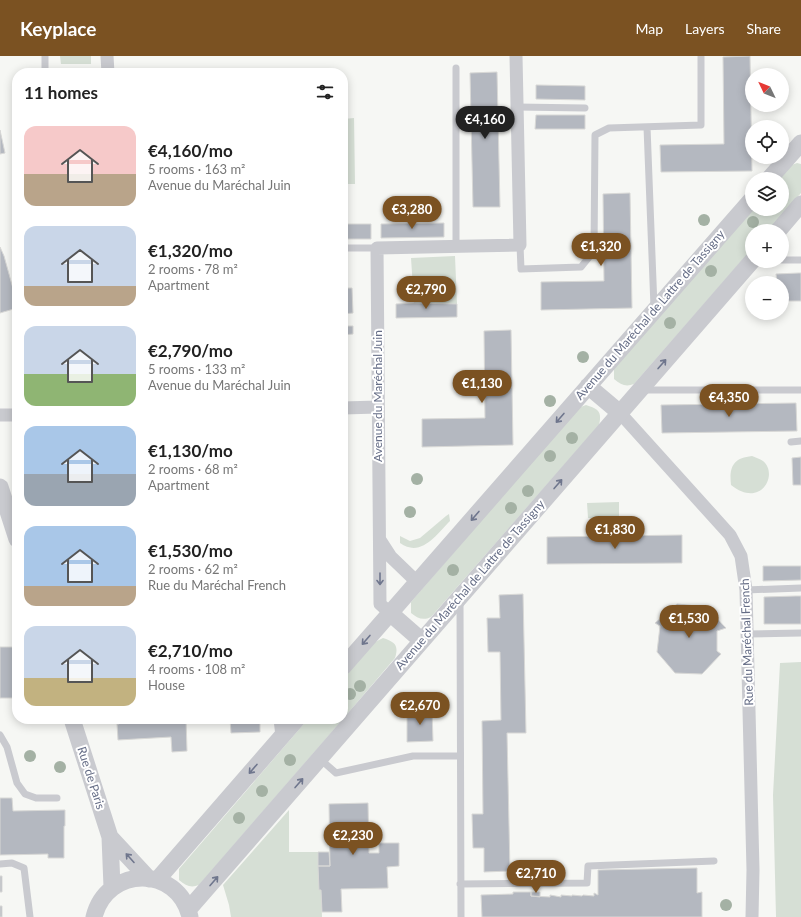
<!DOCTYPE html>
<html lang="en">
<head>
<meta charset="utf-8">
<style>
  :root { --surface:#fff; --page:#f2f2f2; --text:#222; --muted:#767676; --accent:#7b5222 }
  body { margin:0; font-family:Lato,sans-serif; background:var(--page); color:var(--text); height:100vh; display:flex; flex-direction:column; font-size:15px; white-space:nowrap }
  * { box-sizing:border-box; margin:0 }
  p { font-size:13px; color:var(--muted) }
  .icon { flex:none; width:22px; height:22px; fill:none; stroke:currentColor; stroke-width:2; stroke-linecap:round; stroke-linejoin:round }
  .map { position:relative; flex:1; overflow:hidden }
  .drawer { position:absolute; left:12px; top:12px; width:336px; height:656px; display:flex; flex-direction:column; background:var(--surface); border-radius:16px; box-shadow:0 2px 10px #0003 }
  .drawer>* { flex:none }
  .needle { width:26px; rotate:313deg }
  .tools { position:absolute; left:745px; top:12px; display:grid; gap:8px }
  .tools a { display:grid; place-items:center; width:44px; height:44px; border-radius:50%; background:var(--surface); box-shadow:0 2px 10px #0003; font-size:20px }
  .price { position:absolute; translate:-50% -34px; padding:0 9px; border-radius:14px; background:var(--accent); color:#fff; font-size:13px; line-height:26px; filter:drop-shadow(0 1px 2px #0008) }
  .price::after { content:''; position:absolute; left:50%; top:24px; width:12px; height:9px; margin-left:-6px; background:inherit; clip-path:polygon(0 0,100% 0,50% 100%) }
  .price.current { background:#222; color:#fff }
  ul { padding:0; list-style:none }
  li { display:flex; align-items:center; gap:12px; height:100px; padding:0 12px }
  li span { display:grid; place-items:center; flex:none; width:112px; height:80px; border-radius:12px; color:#555 }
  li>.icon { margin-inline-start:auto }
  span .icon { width:48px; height:48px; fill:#fffc; stroke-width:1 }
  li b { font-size:17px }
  h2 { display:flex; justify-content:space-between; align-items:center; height:48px; padding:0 12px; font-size:17px }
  header { display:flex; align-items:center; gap:24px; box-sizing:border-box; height:56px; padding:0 20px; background:var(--accent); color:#fff }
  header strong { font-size:19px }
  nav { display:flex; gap:22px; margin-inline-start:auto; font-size:14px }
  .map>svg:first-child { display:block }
</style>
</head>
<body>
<header>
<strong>Keyplace</strong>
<nav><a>Map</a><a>Layers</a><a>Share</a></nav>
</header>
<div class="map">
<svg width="801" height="861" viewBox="0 0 801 861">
  <rect width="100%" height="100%" fill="#f6f7f4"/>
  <path fill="#d6dfd5" d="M60 0H91V8H61Z
    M354 62 355 128H343V63Z
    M797 107 801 108V137L768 175H752V193L634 328C626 331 621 329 614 323V312L752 153H782V123H778L789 110Z
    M455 200 457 248 414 247 411 202Z
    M586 349C599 353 602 356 599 369L431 561C423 565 417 562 411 557V546L578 352Z
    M752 400C755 401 760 403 763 405 779 418 761 453 731 429 729 411 733 402 752 400Z
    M619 446V462H588L587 447Z
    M449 458 450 465C436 479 421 502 400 487V480L410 485 420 482 446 460Z
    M383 582C395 586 399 589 395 602L343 663V622L375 586Z
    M801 606V861H776L773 739 780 607Z
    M308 663H343L199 829C191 832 186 830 179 824V813Z
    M289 754V796H318L319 834H321L322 861H231L229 849 223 829Z"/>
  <path fill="#b4b8c0" stroke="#d8d8d6" d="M750 0 752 115 661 116 660 89 724 88 723 1Z
    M497 16 500 151H473L470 17Z
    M536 29 585 30V44L536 43Z
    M536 59H585V73H535Z
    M0 74 5 97 0 98Z
    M630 137 632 252 541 254V226L604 225 603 138Z
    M444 167V181L381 182V168Z
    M343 168H371V183H343Z
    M0 191 4 200 17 247V252L0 257Z
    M799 217H801V245H782V227H777L776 218Z
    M343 232H352L353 257 343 258Z
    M414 247 457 248V261L396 262V248Z
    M17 262V275L14 263Z
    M343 270H353V278L343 279Z
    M511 274 513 389 422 391V363L485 362 484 275Z
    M796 347 797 375 662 377 661 349Z
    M801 401V429H793L792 402Z
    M682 479V507L547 508V481Z
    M763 510H801V524L763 525Z
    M523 538 526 677H507L510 815 484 816V792H473L472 758H483L482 665 501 664 500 596H488L487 562H500L499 539Z
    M796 540H801V568H764V541Z
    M677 548 706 551 726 572 717 575V595L721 598 702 618 675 617 657 596 660 570 655 567Z
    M0 591H16V642H0Z
    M407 654H432L433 685 407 686Z
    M119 663H186L187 695 172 696 171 681 118 684 117 668H119Z
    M230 663H260V676L231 677Z
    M0 742H12L13 755 65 754V770H64V802H48V798L0 799Z
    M368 747 369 797H379V787H399V810L387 811 388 832 341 833 342 856H322L321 834H319L318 810H330L329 748Z
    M318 796H329L330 810H318Z
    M697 812V837L702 836V861H482L481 839 513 838V836H531V840L550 841V839L561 841V839L572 840V839L582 840 583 839 594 840V837L598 839V814Z
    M0 820H2V836H0Z
    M531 836H540V841L531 840Z
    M0 850H2V861H0Z"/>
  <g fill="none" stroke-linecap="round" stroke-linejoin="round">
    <path stroke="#c9cacf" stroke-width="7" d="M45 0V17
      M456 12V191
      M517 51 585 52
      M647 71 654 251
      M520 189 521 213 581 211 594 195 595 79 609 72 701 69V1
      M343 192H377
      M782 204H801
      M643 334H801
      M791 386 801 385
      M746 534 801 532
      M460 545 461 861
      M748 578 801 577
      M0 679 7 691 17 727 25 738 36 742H57
      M320 703 336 717 413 700H460
      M0 808 12 807 24 812 30 861
      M460 828 587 827 588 810 714 805"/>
    <path stroke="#c9cacf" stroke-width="13" d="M107 0 108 17
      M343 352 378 351
      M620 357 730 479 741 500 746 534 753 814 752 861
      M0 359H17
      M380 484 391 501 417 526
      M390 557 380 548 377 192 520 189 516 0
      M280 663 282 680"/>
    <path stroke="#c9cacf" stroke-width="17" d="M769 123 801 87
      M778 175 801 148
      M588 330 620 357
      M0 431 17 483
      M390 557 422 585
      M343 611 752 143
      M72 663 110 781 112 831
      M110 781 149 823
      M157 824 297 663
      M188 854 752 205
      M94 861C107 809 178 809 190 861"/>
  </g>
  <g fill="#a4b1a4">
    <circle cx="704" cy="164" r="6"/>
    <circle cx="753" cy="166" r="6"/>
    <circle cx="711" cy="215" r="6"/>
    <circle cx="670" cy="267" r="6"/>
    <circle cx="583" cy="301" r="6"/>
    <circle cx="550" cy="345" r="6"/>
    <circle cx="572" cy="382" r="6"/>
    <circle cx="550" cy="400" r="6"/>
    <circle cx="417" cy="423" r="6"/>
    <circle cx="528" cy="435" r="6"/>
    <circle cx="511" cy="452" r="6"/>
    <circle cx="410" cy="456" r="6"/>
    <circle cx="453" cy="514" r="6"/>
    <circle cx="360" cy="630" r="6"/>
    <circle cx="350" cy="638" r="6"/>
    <circle cx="30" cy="700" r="6"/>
    <circle cx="290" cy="704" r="6"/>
    <circle cx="60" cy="711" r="6"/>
    <circle cx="262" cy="735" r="6"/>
    <circle cx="239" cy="762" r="6"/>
    <circle cx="726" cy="849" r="6"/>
  </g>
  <defs><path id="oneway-shaft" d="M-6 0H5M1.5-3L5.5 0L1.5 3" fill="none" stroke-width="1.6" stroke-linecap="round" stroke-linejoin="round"/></defs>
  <g stroke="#6f768d">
    <use href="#oneway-shaft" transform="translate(662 308) rotate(-49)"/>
    <use href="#oneway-shaft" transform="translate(560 362) rotate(131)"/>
    <use href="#oneway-shaft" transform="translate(558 428) rotate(-49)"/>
    <use href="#oneway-shaft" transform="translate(475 460) rotate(131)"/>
    <use href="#oneway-shaft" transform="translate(380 523) rotate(90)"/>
    <use href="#oneway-shaft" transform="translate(366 584) rotate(131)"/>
    <use href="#oneway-shaft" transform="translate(253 713) rotate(131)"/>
    <use href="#oneway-shaft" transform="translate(299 727) rotate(-49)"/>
    <use href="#oneway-shaft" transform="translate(130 802) rotate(-132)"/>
    <use href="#oneway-shaft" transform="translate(214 825) rotate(-49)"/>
  </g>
  <g text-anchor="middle" stroke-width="4" stroke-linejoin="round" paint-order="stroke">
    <g font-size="12" fill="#656d86" stroke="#fff">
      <text transform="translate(650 259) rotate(-49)" y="4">Avenue du Maréchal de Lattre de Tassigny</text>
      <text transform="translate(378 340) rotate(-90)" y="4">Avenue du Maréchal Juin</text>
      <text transform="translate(470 529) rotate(-49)" y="4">Avenue du Maréchal de Lattre de Tassigny</text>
      <text transform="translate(747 586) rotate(-92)" y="4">Rue du Maréchal French</text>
      <text transform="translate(91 722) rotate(72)" y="4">Rue de Paris</text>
    </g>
  </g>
</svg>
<div class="tools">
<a><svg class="needle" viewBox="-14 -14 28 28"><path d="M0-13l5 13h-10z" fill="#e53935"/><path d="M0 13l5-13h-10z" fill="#767676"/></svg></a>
<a><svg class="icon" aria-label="locate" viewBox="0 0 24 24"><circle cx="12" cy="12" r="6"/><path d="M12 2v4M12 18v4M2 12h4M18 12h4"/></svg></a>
<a><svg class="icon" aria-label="layers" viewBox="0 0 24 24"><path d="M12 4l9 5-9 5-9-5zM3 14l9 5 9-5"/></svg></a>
<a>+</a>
<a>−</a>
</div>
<b class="price current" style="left:485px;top:84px">€4,160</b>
<b class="price" style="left:412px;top:174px">€3,280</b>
<b class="price" style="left:601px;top:211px">€1,320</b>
<b class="price" style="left:426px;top:254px">€2,790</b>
<b class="price" style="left:482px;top:348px">€1,130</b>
<b class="price" style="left:729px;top:362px">€4,350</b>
<b class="price" style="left:615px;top:494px">€1,830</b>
<b class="price" style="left:689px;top:583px">€1,530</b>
<b class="price" style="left:420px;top:670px">€2,670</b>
<b class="price" style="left:353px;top:800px">€2,230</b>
<b class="price" style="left:536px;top:838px">€2,710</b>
<section class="drawer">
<h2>11 homes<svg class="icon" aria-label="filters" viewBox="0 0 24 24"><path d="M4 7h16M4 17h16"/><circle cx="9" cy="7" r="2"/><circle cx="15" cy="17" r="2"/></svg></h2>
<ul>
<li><span style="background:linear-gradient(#f6c9c9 60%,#b9a48a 0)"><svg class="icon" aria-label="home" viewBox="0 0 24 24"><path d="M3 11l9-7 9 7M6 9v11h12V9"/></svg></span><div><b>€4,160/mo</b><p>5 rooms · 163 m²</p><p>Avenue du Maréchal Juin</p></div></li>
<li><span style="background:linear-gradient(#c9d6e8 75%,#b9a48a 0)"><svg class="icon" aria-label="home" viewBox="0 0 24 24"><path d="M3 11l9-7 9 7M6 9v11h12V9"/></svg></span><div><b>€1,320/mo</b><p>2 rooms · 78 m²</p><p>Apartment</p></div></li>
<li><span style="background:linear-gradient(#c9d6e8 60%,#8fb573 0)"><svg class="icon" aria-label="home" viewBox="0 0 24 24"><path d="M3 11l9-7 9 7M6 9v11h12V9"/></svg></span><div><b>€2,790/mo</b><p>5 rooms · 133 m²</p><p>Avenue du Maréchal Juin</p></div></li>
<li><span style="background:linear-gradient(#a9c7e8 60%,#9aa5b1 0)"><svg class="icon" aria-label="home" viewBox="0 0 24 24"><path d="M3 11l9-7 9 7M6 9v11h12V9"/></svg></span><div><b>€1,130/mo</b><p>2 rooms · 68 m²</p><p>Apartment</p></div></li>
<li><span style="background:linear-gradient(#a9c7e8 75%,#b9a48a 0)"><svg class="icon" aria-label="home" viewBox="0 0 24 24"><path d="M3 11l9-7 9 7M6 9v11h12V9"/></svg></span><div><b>€1,530/mo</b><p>2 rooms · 62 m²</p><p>Rue du Maréchal French</p></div></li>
<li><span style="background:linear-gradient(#c9d6e8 65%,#c2b280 0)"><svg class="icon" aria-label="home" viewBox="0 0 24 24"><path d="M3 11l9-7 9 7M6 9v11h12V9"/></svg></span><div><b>€2,710/mo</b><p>4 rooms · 108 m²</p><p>House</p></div></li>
</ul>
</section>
</div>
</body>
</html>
